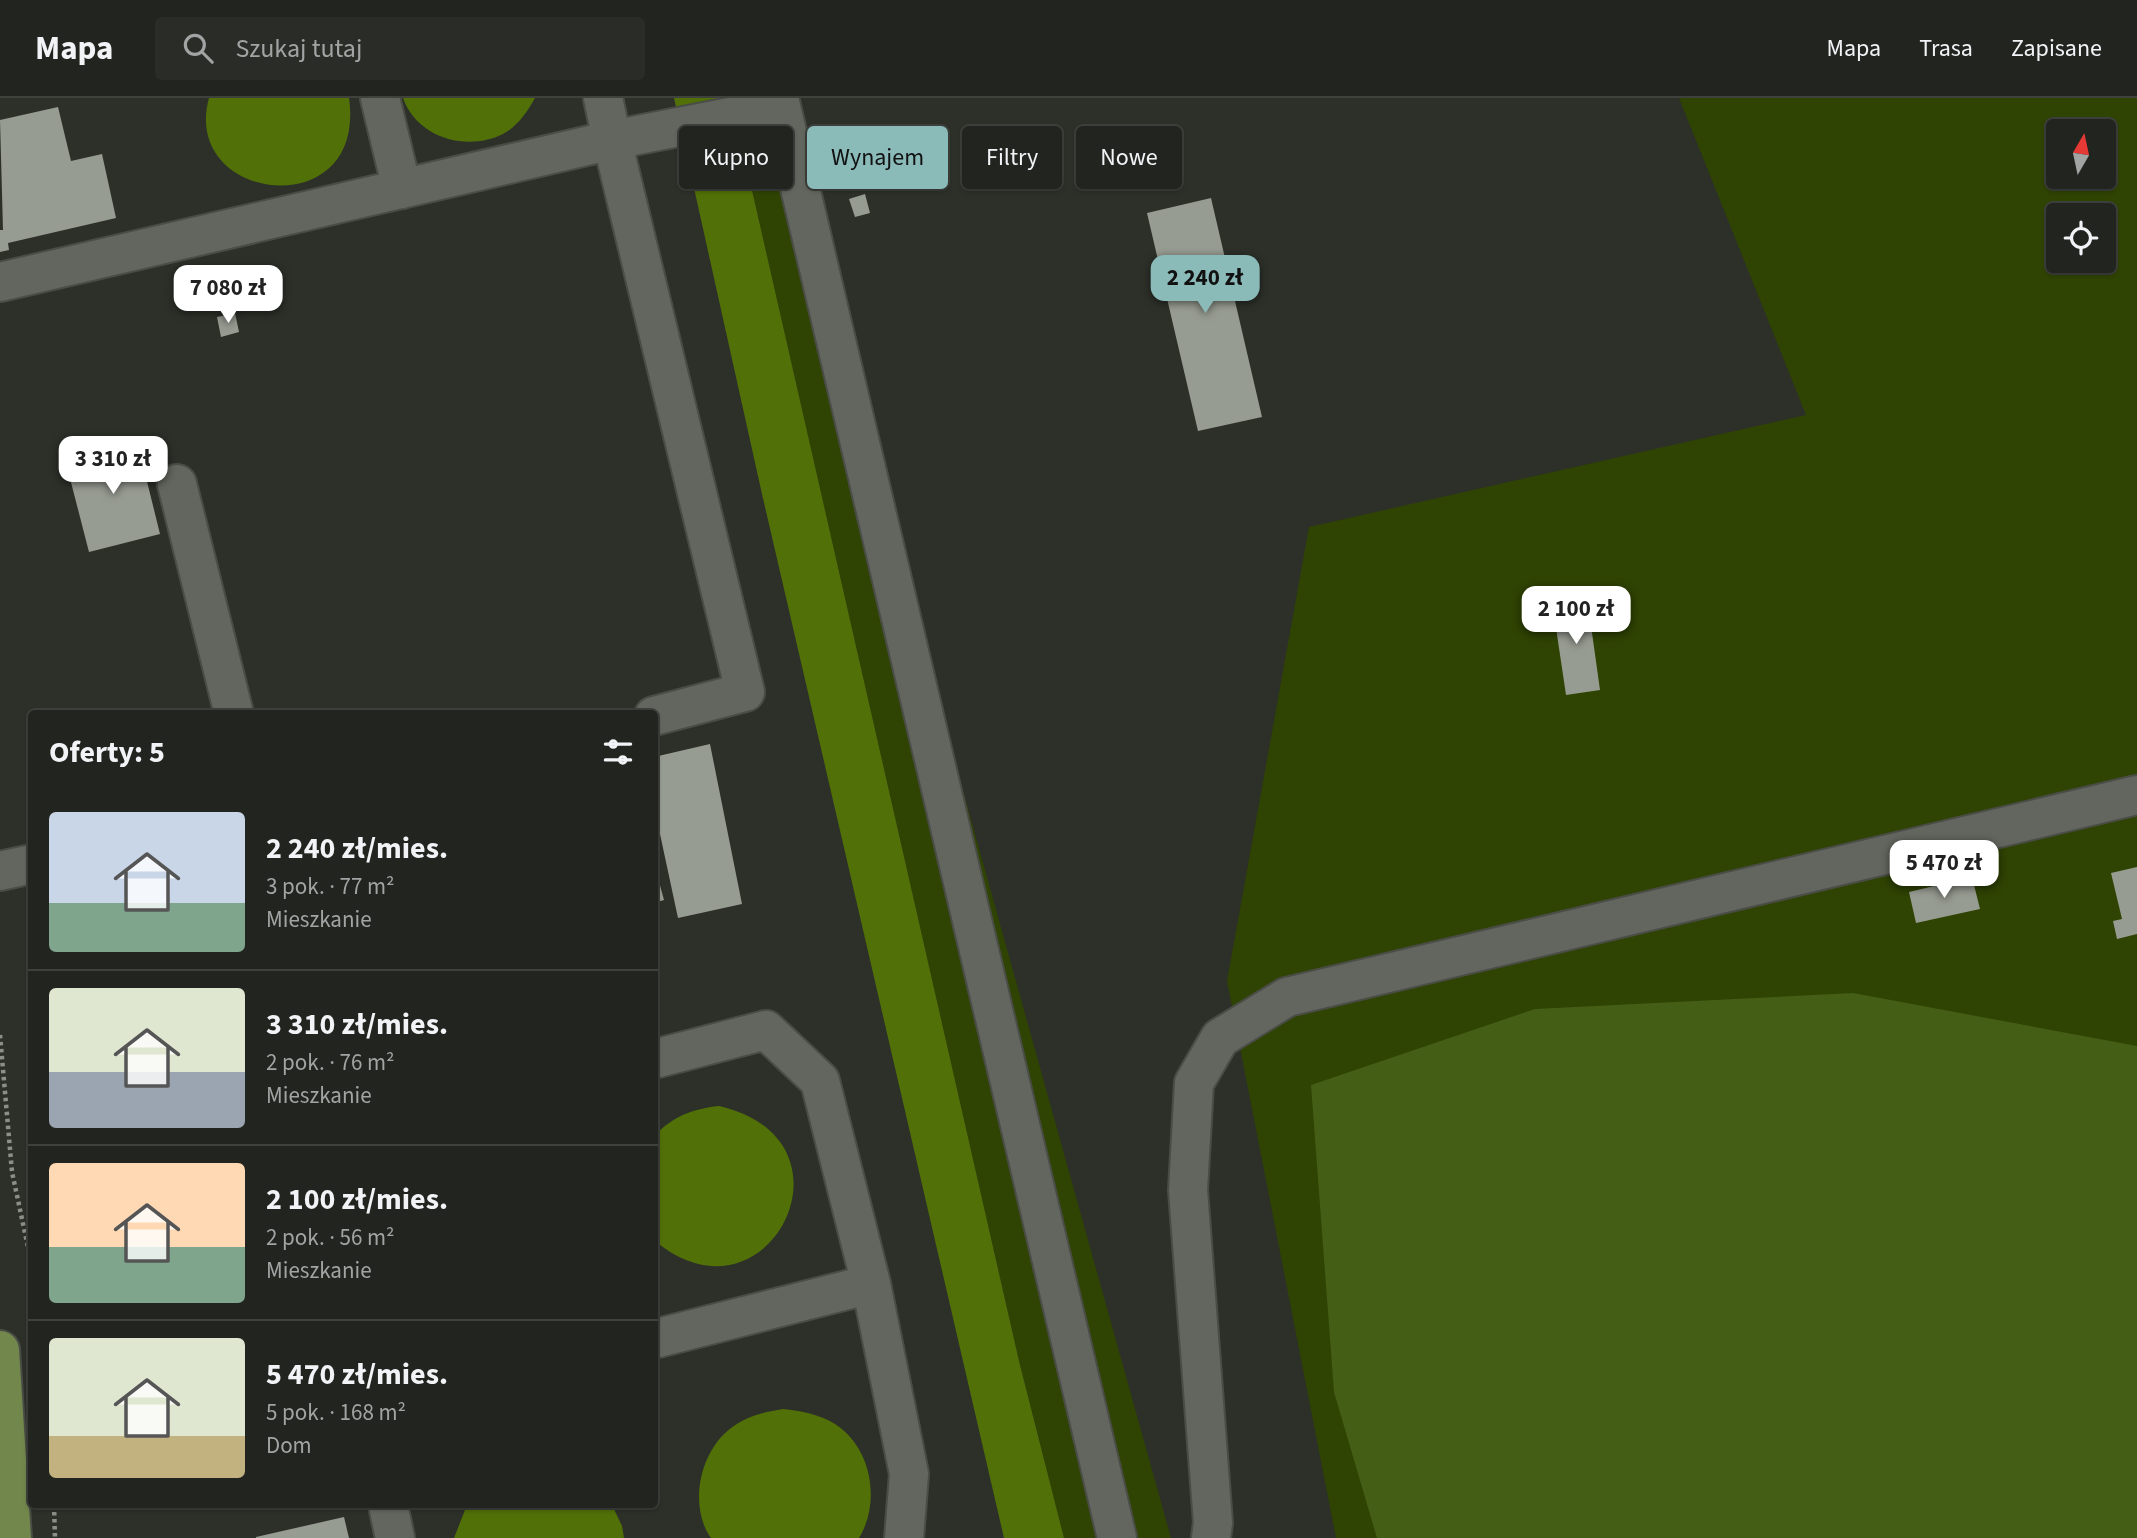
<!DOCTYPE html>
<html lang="pl">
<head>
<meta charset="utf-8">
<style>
  :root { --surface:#22241f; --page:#2a2c28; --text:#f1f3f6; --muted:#a2a4a4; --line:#3f413d; --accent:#8bbbb9 }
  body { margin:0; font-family:"Source Sans 3",sans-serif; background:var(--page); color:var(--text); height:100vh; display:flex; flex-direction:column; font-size:26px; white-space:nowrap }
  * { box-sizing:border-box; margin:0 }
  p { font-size:23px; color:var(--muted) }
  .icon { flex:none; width:38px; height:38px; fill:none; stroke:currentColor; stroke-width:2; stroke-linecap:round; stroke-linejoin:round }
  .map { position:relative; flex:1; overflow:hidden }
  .details { position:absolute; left:28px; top:612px; width:630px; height:798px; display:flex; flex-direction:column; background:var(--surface); border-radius:7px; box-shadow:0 2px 5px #0004,0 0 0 2px var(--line) }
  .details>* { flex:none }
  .top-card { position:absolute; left:679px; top:28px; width:665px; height:63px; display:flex; gap:14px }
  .needle { width:46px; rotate:9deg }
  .controls { position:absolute; left:2046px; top:21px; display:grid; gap:14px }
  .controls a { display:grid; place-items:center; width:70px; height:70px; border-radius:7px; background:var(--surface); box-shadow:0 2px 5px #0004,0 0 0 2px var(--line); font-size:35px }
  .price { position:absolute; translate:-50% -60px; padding:0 16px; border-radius:14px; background:#fff; color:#222; font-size:23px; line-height:46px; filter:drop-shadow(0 2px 4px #0008) }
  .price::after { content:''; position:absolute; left:50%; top:42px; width:21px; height:16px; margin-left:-10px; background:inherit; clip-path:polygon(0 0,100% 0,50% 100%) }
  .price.on { background:var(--accent); color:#111 }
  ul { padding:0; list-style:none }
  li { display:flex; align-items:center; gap:21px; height:175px; padding:0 21px }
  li+li { border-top:2px solid var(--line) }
  li span { display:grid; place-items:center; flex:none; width:196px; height:140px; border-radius:7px; color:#555 }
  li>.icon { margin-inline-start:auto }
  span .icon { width:84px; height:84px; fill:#fffc; stroke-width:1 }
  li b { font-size:30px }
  h2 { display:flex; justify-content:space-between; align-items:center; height:84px; padding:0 21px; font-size:30px }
  .chip { padding:0 24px; border-radius:7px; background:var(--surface); box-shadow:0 2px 5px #0004,0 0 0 2px var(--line); font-size:24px; line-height:63px }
  .chip.on { background:var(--accent); color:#111 }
  header { display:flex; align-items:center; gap:42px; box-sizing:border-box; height:98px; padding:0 35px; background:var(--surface); border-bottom:2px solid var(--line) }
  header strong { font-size:33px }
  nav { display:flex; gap:38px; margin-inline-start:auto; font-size:24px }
  .search { width:490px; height:63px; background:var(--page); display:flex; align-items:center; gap:18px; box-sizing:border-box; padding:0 24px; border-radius:7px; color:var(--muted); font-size:26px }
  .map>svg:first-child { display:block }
</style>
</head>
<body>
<header>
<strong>Mapa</strong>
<div class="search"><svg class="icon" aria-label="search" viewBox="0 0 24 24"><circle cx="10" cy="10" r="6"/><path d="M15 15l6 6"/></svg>Szukaj tutaj</div>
<nav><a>Mapa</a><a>Trasa</a><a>Zapisane</a></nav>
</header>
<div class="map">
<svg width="2137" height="1440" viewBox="0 0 2137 1440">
  <rect width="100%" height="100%" fill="#2d3029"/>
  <path fill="#2f4303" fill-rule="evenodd" d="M731 0H770L1171 1440H1064L1019 1263Z
    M1679 0H2137V1440H1336L1227 883 1309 429 1806 317ZM2058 33H2104V79H2058ZM2058 117H2104V163H2058Z"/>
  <path fill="#455e16" d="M1853 895 2137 948V1440H1377L1334 1294 1311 987 1535 911Z"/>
  <path fill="#517007" d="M209 0H349C367 128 180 105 209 0Z
    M403 0H535C527 14 518 28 503 36 467 54 417 40 403 0Z
    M674 0H731L1019 1263 1064 1440H1004L762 396Z
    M719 1008C868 1042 766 1238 654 1142L655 1037C674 1018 692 1011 719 1008Z
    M783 1311C801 1313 819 1316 835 1326 872 1350 881 1404 859 1440H711C688 1408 700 1353 731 1330 747 1318 764 1314 783 1311Z
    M467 1407H612L622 1428 624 1440H454Z"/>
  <path fill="#979c92" d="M58 9 71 63 102 56 116 120 8 145 9 152 0 154V132H3L0 22Z
    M865 96 870 115 855 119 849 101Z
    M1211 100 1262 319 1198 333 1147 115Z
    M235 215 239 234 221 239 217 219Z
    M137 343 160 436 89 454 65 361Z
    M1587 499 1600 592 1566 597 1552 503Z
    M710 646 742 806 678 820 654 708V659Z
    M2137 769V836L2117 841 2113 823 2122 821 2111 775Z
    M1972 779 1980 811 1916 825 1909 794Z
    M658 780 664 802 654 805V781Z
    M344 1419 349 1440H256V1439Z"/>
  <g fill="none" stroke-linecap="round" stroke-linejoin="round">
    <g stroke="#4a4d46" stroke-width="42">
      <path id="minor" d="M380 0 402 91
        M779 0 1117 1440
        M0 184 612 42 603 0
        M177 386 234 616
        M654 618 745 594 612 42 781 9
        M0 773 32 766
        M654 961 766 932 820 983 871 1186 909 1376 904 1440
        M654 1241 871 1186
        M388 1407 395 1440
        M1211 1440 1213 1425 1188 1092 1194 985 1220 940 1287 899 2137 697"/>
    </g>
    <g stroke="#4a4d46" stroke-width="42">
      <path id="major" d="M0 1252 12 1440"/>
    </g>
    <path stroke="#8c8f89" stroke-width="4.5" stroke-dasharray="3.5 3.5" stroke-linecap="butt" d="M0 937 12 1074 32 1168
      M54 1407 55 1440"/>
    <use href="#minor" stroke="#63665e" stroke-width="38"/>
    <use href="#major" stroke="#71874c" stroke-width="38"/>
  </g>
</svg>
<div class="controls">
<a><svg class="needle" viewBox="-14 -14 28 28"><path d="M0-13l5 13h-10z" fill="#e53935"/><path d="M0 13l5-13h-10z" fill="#a2a4a4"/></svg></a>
<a><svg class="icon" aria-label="locate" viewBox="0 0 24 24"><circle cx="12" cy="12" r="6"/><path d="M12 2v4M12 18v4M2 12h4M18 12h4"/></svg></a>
</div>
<b class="price on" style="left:1205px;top:217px">2 240 zł</b>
<b class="price" style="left:228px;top:227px">7 080 zł</b>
<b class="price" style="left:113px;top:398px">3 310 zł</b>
<b class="price" style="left:1576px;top:548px">2 100 zł</b>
<b class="price" style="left:1944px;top:802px">5 470 zł</b>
<div class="top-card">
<a class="chip">Kupno</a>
<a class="chip on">Wynajem</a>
<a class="chip">Filtry</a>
<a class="chip">Nowe</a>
</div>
<section class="details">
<h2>Oferty: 5<svg class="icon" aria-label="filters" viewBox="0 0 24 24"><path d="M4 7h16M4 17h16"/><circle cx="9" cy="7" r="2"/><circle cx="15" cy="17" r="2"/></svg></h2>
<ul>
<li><span style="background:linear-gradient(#c9d6e8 65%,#7fa58c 0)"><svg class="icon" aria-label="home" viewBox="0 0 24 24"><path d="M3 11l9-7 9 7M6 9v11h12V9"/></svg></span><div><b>2 240 zł/mies.</b><p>3 pok. · 77 m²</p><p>Mieszkanie</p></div></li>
<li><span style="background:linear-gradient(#dfe7d0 60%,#9aa5b1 0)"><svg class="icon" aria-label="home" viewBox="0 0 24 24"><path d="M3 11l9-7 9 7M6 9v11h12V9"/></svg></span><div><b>3 310 zł/mies.</b><p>2 pok. · 76 m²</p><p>Mieszkanie</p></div></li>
<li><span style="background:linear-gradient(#ffd9b3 60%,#7fa58c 0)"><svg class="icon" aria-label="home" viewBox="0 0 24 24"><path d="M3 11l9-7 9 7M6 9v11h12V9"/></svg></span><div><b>2 100 zł/mies.</b><p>2 pok. · 56 m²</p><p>Mieszkanie</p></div></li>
<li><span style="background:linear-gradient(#dfe7d0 70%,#c2b280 0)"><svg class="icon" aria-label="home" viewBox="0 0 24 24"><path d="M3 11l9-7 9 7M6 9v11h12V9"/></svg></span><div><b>5 470 zł/mies.</b><p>5 pok. · 168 m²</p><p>Dom</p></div></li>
</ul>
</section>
</div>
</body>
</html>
